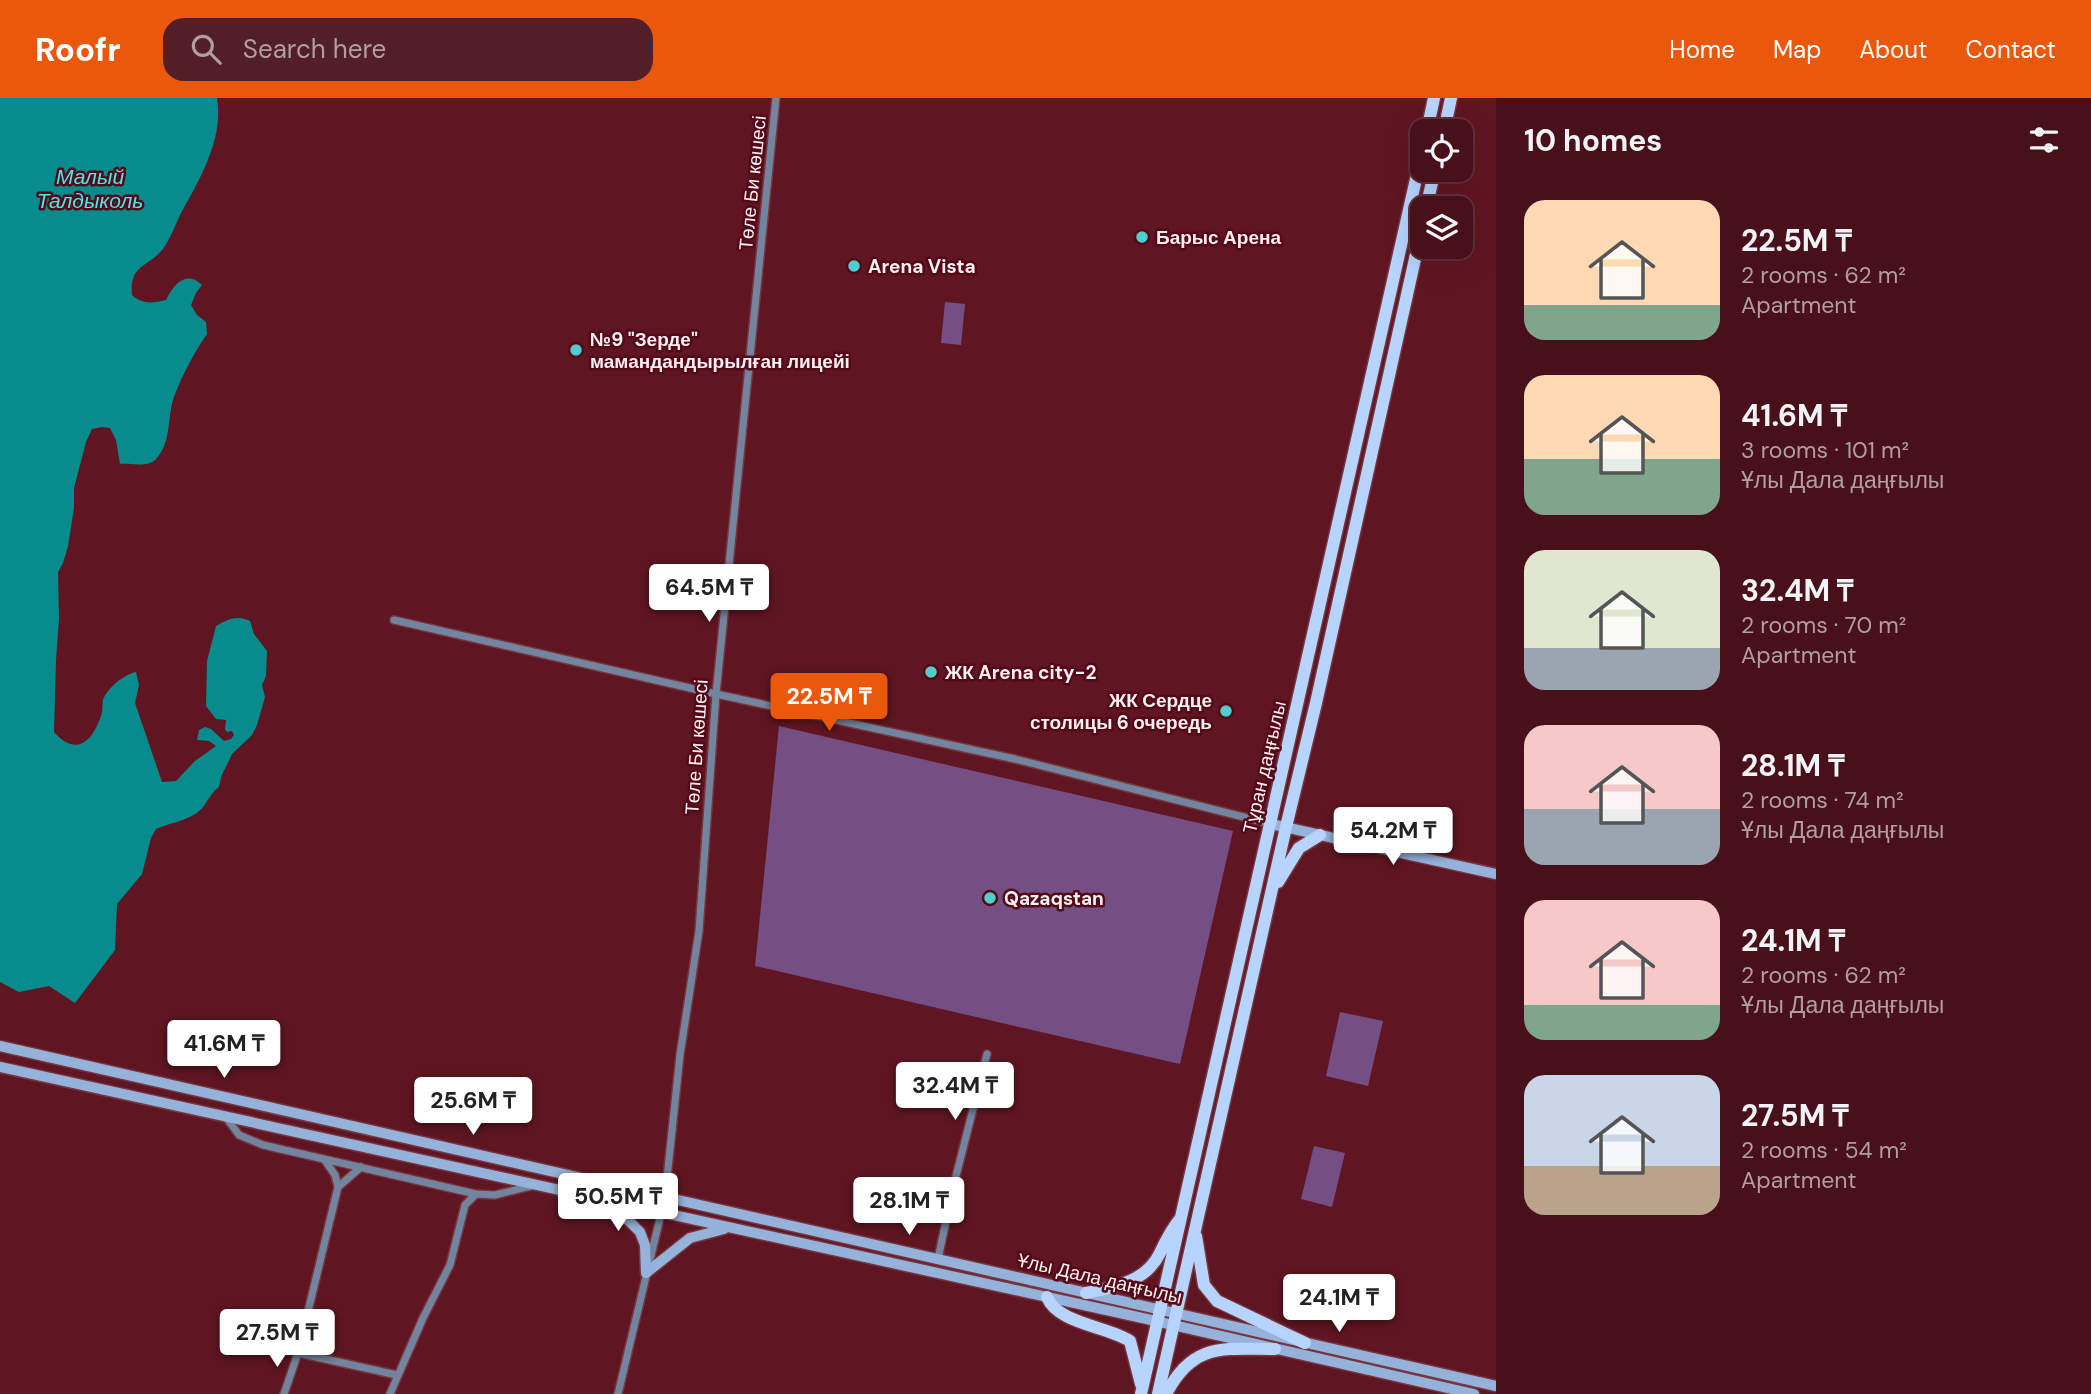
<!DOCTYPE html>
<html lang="en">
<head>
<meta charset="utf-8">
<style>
  :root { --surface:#48101a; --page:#521e27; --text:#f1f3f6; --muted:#b19da2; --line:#603039; --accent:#ea580c }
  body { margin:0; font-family:"DM Sans",sans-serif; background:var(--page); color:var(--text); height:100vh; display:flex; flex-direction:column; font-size:26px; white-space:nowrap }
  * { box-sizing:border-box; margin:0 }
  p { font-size:23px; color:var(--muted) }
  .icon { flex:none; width:38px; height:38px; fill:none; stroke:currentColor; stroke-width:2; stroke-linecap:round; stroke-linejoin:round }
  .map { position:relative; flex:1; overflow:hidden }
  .drawer { display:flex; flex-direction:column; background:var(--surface); width:595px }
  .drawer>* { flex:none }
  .fabs { position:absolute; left:1410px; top:21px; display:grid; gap:14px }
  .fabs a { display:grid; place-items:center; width:63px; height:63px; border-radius:14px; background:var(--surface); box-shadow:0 7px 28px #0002,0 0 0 2px var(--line); font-size:35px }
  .price { position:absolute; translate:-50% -60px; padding:0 16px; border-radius:7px; background:#fff; color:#222; font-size:23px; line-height:46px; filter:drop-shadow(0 2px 4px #0008) }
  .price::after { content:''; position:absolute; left:50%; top:42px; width:21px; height:16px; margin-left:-10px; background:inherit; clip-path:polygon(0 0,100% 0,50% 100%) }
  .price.active { background:var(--accent); color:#fff }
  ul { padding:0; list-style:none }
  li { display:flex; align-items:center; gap:21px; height:175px; padding:0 28px }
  li span { display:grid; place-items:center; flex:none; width:196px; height:140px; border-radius:21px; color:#555 }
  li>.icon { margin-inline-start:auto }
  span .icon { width:84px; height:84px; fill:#fffc; stroke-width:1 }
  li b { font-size:30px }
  h2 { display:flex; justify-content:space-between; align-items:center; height:84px; padding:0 28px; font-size:30px }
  header { display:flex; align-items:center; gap:42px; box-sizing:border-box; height:98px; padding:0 35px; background:var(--accent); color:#fff }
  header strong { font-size:33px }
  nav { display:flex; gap:38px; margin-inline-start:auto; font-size:24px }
  .search { width:490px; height:63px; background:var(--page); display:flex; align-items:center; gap:18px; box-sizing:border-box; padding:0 24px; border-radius:21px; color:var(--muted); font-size:26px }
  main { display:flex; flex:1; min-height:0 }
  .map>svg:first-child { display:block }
</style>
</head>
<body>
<header>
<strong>Roofr</strong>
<div class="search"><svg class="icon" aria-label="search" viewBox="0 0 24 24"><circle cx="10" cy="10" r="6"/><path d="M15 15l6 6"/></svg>Search here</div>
<nav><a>Home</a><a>Map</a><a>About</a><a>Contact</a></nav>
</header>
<main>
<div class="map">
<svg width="1496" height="1296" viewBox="0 0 1496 1296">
  <rect width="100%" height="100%" fill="#601622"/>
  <path fill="#754f83" d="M945 204 965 206 961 247 941 245Z
    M779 628 1233 733 1180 966 755 868Z
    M1340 914 1383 923 1368 988 1326 978Z
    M1314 1048 1345 1055 1332 1109 1301 1101Z"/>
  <path fill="#078b8d" d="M0 0H217C224 42 199 82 180 117 175 128 170 141 163 151 149 169 129 166 132 197 143 207 152 205 166 202 174 186 186 172 202 187L196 195 191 207 197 217 206 224 207 236C194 255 182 277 174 299 167 318 172 344 156 361 148 370 131 365 120 366L116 342 110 330 102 329 92 331 86 344 74 390V410L68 448 63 465 58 474 59 521 56 562 54 634C76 659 92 644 101 618 103 613 102 607 103 602 107 590 125 576 136 574L139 587 135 605 162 684 176 683 195 663 216 648 209 643 197 642 199 632 205 629 211 631 224 643 231 641 234 637 232 633 227 634 225 631 226 622 216 621 206 608 207 563 216 528C229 521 236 517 250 523L254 536 267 553 266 578 262 587 265 599 257 627 252 637 232 656 221 679 219 689C209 696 207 707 198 714 187 723 169 725 156 731L151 740 142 776 117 806 115 852 75 905 49 888 19 894 0 884Z"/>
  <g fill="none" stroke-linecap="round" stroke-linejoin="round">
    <g stroke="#76353f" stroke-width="10">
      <path id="street" d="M394 522 716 596 1015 661 1271 726
        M225 1018 239 1037 263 1047 476 1096
        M324 1061 335 1077 338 1089 361 1069
        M338 1089 298 1255 397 1277
        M938 1161 953 1090 987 956
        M284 1296 298 1255
        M390 1296 423 1220 450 1167 465 1107 476 1096 495 1097 531 1088
        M618 1296 665 1099 680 957 699 833 716 596 776 0"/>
    </g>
    <g stroke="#76353f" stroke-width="13">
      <path id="secondary" d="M1271 726 1496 776
        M0 948 1496 1288
        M0 969 1138 1219 1474 1296
        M592 1100 606 1113 628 1122 640 1134 645 1147 646 1175
        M646 1175 690 1140 724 1131"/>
    </g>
    <g stroke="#76353f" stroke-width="15">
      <path id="primary" d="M1427 33 1434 0
        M1444 33 1451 0
        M1426 110 1435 72
        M1278 784 1299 750 1320 737
        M1196 1138 1204 1187 1217 1203 1305 1245
        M1086 1195C1115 1189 1146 1184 1160 1155 1166 1142 1171 1132 1180 1121
        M1047 1199C1058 1226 1107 1228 1130 1243L1141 1286
        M1141 1296 1423 50
        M1158 1296 1286 729 1316 605 1423 125
        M1166 1296C1193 1244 1223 1251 1275 1251"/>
    </g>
    <use href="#street" stroke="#73859e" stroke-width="7"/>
    <use href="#secondary" stroke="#95b2da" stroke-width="10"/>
    <use href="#primary" stroke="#b6d4fe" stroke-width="12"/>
  </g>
  <g fill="#52cdce" stroke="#540818" stroke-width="2.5">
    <circle cx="1142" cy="139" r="7"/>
    <circle cx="854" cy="168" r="7"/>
    <circle cx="576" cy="252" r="7"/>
    <circle cx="931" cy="574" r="7"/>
    <circle cx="1226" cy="613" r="7"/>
    <circle cx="990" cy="800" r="7"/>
  </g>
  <g text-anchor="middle" stroke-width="5" stroke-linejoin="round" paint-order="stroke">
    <g font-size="19" fill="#faf0f0" stroke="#540818">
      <text transform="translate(752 85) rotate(-84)" y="7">Төле Би көшесі</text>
      <text transform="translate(696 649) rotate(-86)" y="7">Төле Би көшесі</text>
      <text transform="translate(1264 669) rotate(-77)" y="7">Тұран даңғылы</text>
      <text transform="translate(1100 1180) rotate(13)" y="7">Ұлы Дала даңғылы</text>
    </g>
    <g font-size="19" font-weight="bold" fill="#faf0f0" stroke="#540818" text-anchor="start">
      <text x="1156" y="146">Барыс Арена</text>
      <text x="868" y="175">Arena Vista</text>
      <text x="590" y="248">№9 "Зерде"<tspan x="590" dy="22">мамандандырылған лицейі</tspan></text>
      <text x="945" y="581">ЖК Arena city-2</text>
      <text x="1212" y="609" text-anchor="end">ЖК Сердце<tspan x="1212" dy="22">столицы 6 очередь</tspan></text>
      <text x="1004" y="807">Qazaqstan</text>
    </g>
    <g font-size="21" font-style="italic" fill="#4be8ea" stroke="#540818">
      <text x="90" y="86">Малый<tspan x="90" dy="24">Талдыколь</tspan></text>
    </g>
  </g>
</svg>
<div class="fabs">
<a><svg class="icon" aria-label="locate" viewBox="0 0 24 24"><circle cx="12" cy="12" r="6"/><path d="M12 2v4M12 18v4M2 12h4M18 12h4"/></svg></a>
<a><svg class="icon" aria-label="layers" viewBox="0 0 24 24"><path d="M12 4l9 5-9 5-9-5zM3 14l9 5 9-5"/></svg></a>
</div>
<b class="price" style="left:709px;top:526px">64.5M ₸</b>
<b class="price active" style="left:829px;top:635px">22.5M ₸</b>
<b class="price" style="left:1393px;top:769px">54.2M ₸</b>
<b class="price" style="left:224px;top:982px">41.6M ₸</b>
<b class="price" style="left:955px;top:1024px">32.4M ₸</b>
<b class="price" style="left:473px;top:1039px">25.6M ₸</b>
<b class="price" style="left:618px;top:1135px">50.5M ₸</b>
<b class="price" style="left:909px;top:1139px">28.1M ₸</b>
<b class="price" style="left:1339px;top:1236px">24.1M ₸</b>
<b class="price" style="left:277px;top:1271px">27.5M ₸</b>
</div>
<section class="drawer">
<h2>10 homes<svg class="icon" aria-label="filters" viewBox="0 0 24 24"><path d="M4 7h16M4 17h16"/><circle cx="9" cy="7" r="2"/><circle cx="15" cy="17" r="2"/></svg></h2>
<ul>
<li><span style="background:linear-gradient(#ffd9b3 75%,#7fa58c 0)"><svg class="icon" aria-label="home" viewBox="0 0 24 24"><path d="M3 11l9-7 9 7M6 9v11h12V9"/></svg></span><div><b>22.5M ₸</b><p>2 rooms · 62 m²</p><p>Apartment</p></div></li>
<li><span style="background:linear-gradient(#ffd9b3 60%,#7fa58c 0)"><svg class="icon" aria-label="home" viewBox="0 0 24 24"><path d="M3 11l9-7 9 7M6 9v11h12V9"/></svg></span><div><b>41.6M ₸</b><p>3 rooms · 101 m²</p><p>Ұлы Дала даңғылы</p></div></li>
<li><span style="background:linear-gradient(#dfe7d0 70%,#9aa5b1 0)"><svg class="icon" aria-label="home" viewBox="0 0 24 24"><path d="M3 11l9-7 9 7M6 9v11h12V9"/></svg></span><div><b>32.4M ₸</b><p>2 rooms · 70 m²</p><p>Apartment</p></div></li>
<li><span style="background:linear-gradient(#f6c9c9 60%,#9aa5b1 0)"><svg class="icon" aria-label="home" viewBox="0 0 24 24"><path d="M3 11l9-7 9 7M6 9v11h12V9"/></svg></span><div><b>28.1M ₸</b><p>2 rooms · 74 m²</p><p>Ұлы Дала даңғылы</p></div></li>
<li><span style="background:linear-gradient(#f6c9c9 75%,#7fa58c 0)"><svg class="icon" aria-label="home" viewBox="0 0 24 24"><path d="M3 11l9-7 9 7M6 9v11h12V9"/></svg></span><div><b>24.1M ₸</b><p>2 rooms · 62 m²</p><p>Ұлы Дала даңғылы</p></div></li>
<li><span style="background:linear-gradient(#c9d6e8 65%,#b9a48a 0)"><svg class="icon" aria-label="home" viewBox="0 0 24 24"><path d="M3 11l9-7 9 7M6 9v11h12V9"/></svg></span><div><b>27.5M ₸</b><p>2 rooms · 54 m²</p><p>Apartment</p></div></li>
</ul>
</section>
</main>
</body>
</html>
